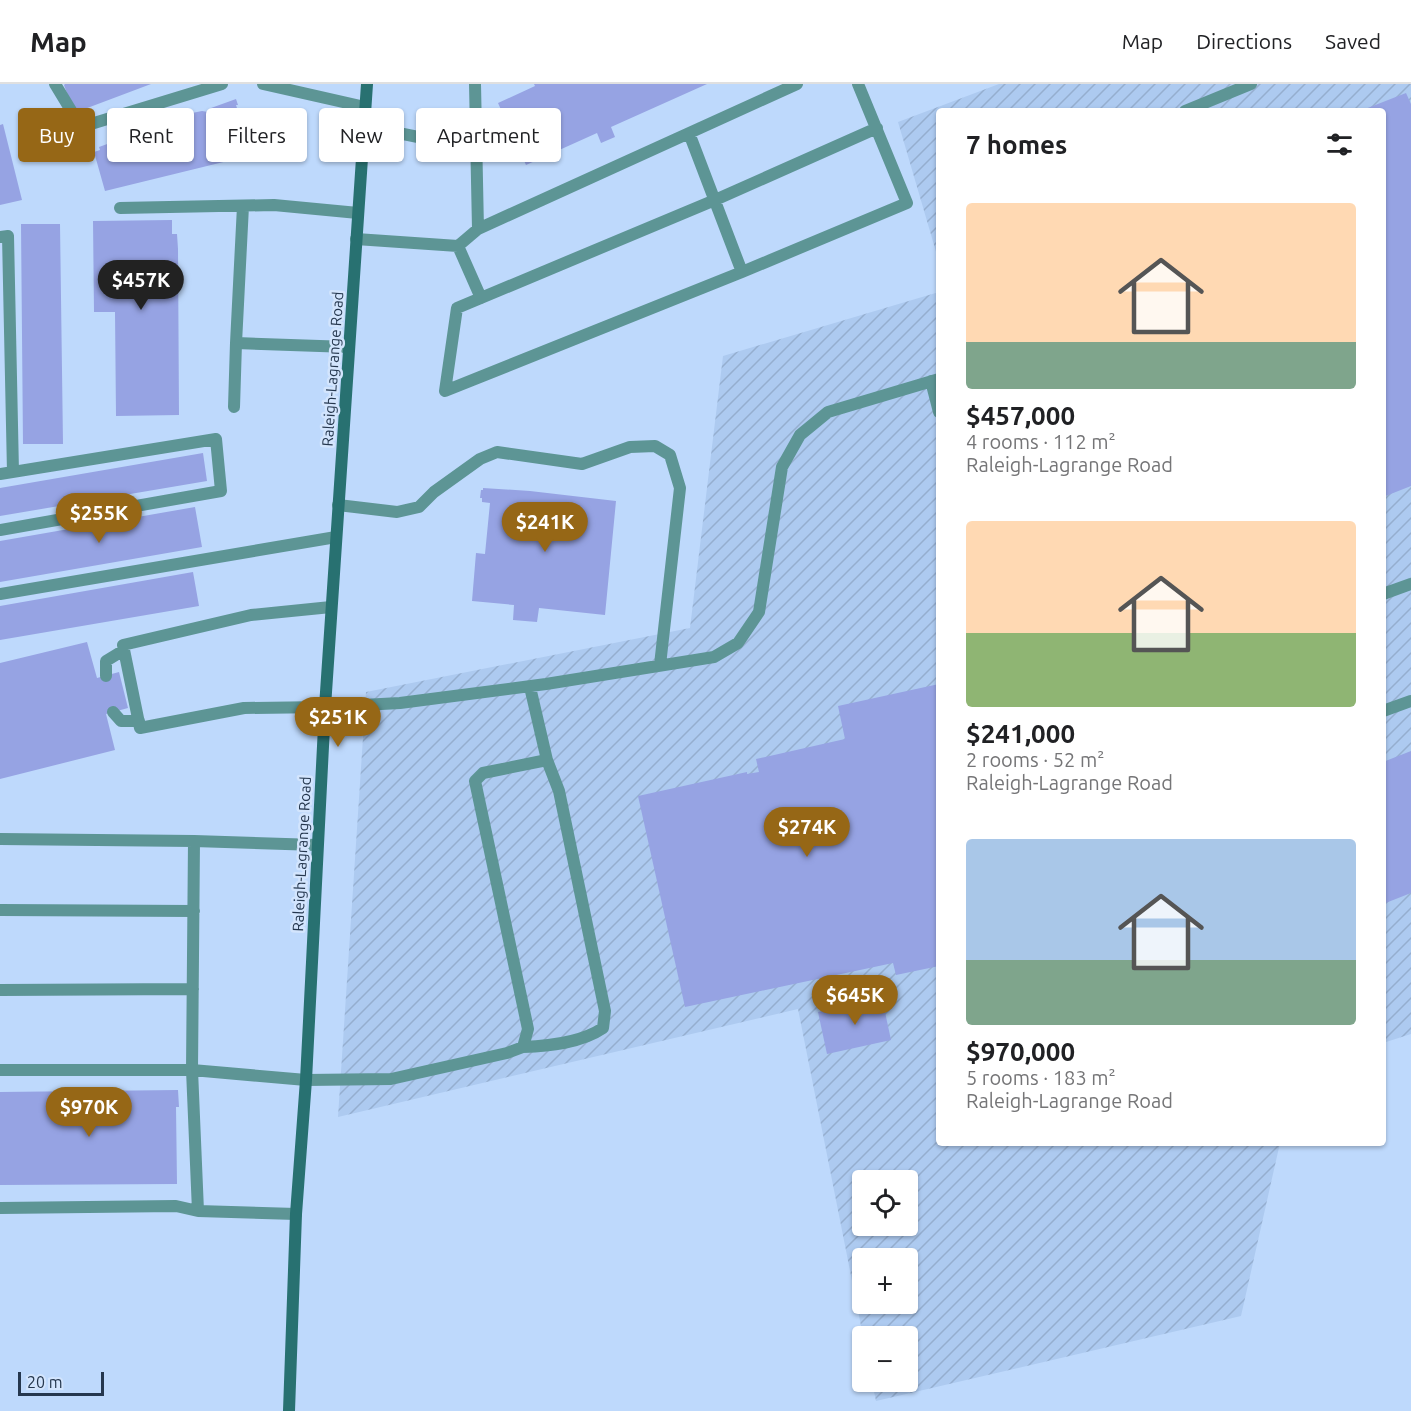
<!DOCTYPE html>
<html lang="en">
<head>
<meta charset="utf-8">
<style>
  :root { --surface:#fff; --page:#f2f2f2; --text:#202124; --muted:#757577; --line:#e0e0e0; --accent:#966716 }
  body { margin:0; font-family:Ubuntu,sans-serif; background:var(--page); color:var(--text); height:100vh; display:flex; flex-direction:column; font-size:22px; white-space:nowrap }
  * { box-sizing:border-box; margin:0 }
  p { font-size:20px; color:var(--muted) }
  .icon { flex:none; width:33px; height:33px; fill:none; stroke:currentColor; stroke-width:2; stroke-linecap:round; stroke-linejoin:round }
  .map { position:relative; flex:1; overflow:hidden }
  .side { position:absolute; left:936px; top:24px; width:450px; height:1038px; display:flex; flex-direction:column; background:var(--surface); border-radius:6px; box-shadow:0 2px 4px #0004 }
  .side>* { flex:none }
  .banner { position:absolute; left:18px; top:24px; width:570px; height:54px; display:flex; gap:12px }
  .tools { position:absolute; left:852px; top:1086px; display:grid; gap:12px }
  .tools a { display:grid; place-items:center; width:66px; height:66px; border-radius:6px; background:var(--surface); box-shadow:0 2px 4px #0004; font-size:30px }
  .scale { position:absolute; left:18px; bottom:15px; width:86px; box-sizing:border-box; padding-left:6px; border:3px solid #25374e; border-top:0; font-size:16px; line-height:21px; white-space:nowrap; color:#25374e; -webkit-text-stroke:4px #d3e5fd; paint-order:stroke }
  .price { position:absolute; translate:-50% -51px; padding:0 14px; border-radius:21px; background:var(--accent); color:#fff; font-size:20px; line-height:39px; filter:drop-shadow(0 2px 3px #0008) }
  .price::after { content:''; position:absolute; left:50%; top:36px; width:18px; height:14px; margin-left:-9px; background:inherit; clip-path:polygon(0 0,100% 0,50% 100%) }
  .price.current { background:#222; color:#fff }
  ul { padding:0; list-style:none }
  li { display:grid; align-content:center; gap:12px; height:318px; padding:0 30px }
  li span { display:grid; place-items:center; height:186px; border-radius:6px; color:#555 }
  li>.icon { margin-inline-start:auto }
  span .icon { width:108px; height:108px; fill:#fffc; stroke-width:1 }
  li b { font-size:26px }
  h2 { display:flex; justify-content:space-between; align-items:center; height:72px; padding:0 30px; font-size:26px }
  .pill { padding:0 21px; border-radius:6px; background:var(--surface); box-shadow:0 2px 4px #0004; font-size:21px; line-height:54px }
  .pill.current { background:var(--accent); color:#fff }
  header { display:flex; align-items:center; gap:36px; box-sizing:border-box; height:84px; padding:0 30px; background:var(--surface); border-bottom:2px solid var(--line) }
  header strong { font-size:28px }
  nav { display:flex; gap:33px; margin-inline-start:auto; font-size:21px }
  .map>svg:first-child { display:block }
</style>
</head>
<body>
<header>
<strong>Map</strong>
<nav><a>Map</a><a>Directions</a><a>Saved</a></nav>
</header>
<div class="map">
<svg width="1411" height="1327" viewBox="0 0 1411 1327">
  <defs>
    <pattern id="industrial-furrows" width="10" height="10" patternUnits="userSpaceOnUse" patternTransform="scale(1.5)"><rect width="10" height="10" fill="#adcaf0"/><path d="M-1 1l2-2M0 10L10 0M9 11l2-2" fill="none" stroke="#95aecf"/></pattern>
  </defs>
  <rect width="100%" height="100%" fill="#bed9fc"/>
  <path fill="url(#industrial-furrows)" fill-rule="evenodd" d="M999 0H1411V950L1383 959V27H939V178L898 38Z
    M939 208V1059H1280L1241 1232 876 1317 872 1298H908V1252H863L798 925 338 1033 366 608 690 544 723 272ZM862 1096H908V1142H862ZM862 1174H908V1220H862Z"/>
  <path fill="#96a3e3" d="M65 0H151L74 29 64 1Z
    M534 0H707L611 43 615 53 601 59 597 49 526 81 498 19 535 2Z
    M1406 9 1411 20V402L1383 413V27H1360Z
    M236 15 238 21H236L252 71 105 107 94 68 100 66 99 63 121 55 122 59 143 46 192 29 202 27 208 28 213 27 211 24Z
    M3 40 22 116 0 121V41Z
    M172 136V150H177L178 165 179 331 116 332 115 228H94L93 137Z
    M21 140H60L63 360H23Z
    M203 369 207 397 0 432V404Z
    M483 404 530 407 616 417 605 531 539 524 537 538 513 536 514 521 472 517 476 469 485 470 490 419 482 418V414H480L481 406H483Z
    M195 423 202 463 0 498V457Z
    M193 488 199 522 0 556V522Z
    M87 558 97 594 119 588 128 624 106 630 115 666 0 695V579Z
    M939 600V882L896 891 893 879 685 923 638 712 747 688V690L759 688 756 675 845 655 838 622Z
    M1411 667V809L1383 820V678Z
    M882 914 891 956 827 970 818 928Z
    M178 1006 179 1023H176L177 1100 0 1101V1008Z"/>
  <g fill="none" stroke-linecap="round" stroke-linejoin="round">
    <path stroke="#5d9595" stroke-width="12" d="M55 0 81 43 222 0
      M263 0 365 23
      M475 0 478 145
      M858 0 907 119 742 188 445 307 457 224 715 116 877 44
      M1185 27 1251 0
      M364 42 477 65
      M689 49 742 188
      M243 122 236 259 349 263
      M120 124 274 121 358 129
      M0 153 8 152 13 388
      M356 155 458 162 481 214
      M458 162 478 145 797 0
      M931 297 939 328
      M234 323 236 259
      M0 390 216 355 221 407 0 446
      M338 421 397 428 419 423 434 408 480 375 497 368 582 380 630 363 655 362 670 371 680 404 660 581
      M0 510 336 453
      M1383 510 1411 500
      M331 523 251 531 123 561 140 644 244 624 325 623 400 619 546 600 714 573 738 559 759 528 782 383 800 351 828 328 939 295
      M106 592V577L124 566
      M1383 627 1411 617
      M113 628 121 637H139
      M0 755 194 757
      M317 761 194 757 192 986 306 996 391 995 507 969 523 963 528 945 475 697 483 689 547 676 530 603
      M0 826 194 827
      M0 906 193 905
      M523 963C549 962 581 959 603 944L605 927 559 707 547 676
      M0 986H192L198 1127 296 1130
      M0 1124 176 1122 198 1127"/>
    <path stroke="#287171" stroke-width="12" d="M289 1327 296 1130 306 996 325 623 367 0"/>
  </g>
  <g text-anchor="middle" stroke-width="5" stroke-linejoin="round" paint-order="stroke">
    <g font-size="15" fill="#25374e" stroke="#d3e5fd">
      <text transform="translate(333 285) rotate(-86)" y="5">Raleigh-Lagrange Road</text>
      <text transform="translate(302 770) rotate(-87)" y="5">Raleigh-Lagrange Road</text>
    </g>
  </g>
</svg>
<div class="tools">
<a><svg class="icon" aria-label="locate" viewBox="0 0 24 24"><circle cx="12" cy="12" r="6"/><path d="M12 2v4M12 18v4M2 12h4M18 12h4"/></svg></a>
<a>+</a>
<a>−</a>
</div>
<div class="scale">20 m</div>
<b class="price current" style="left:141px;top:227px">$457K</b>
<b class="price" style="left:99px;top:460px">$255K</b>
<b class="price" style="left:545px;top:469px">$241K</b>
<b class="price" style="left:338px;top:664px">$251K</b>
<b class="price" style="left:807px;top:774px">$274K</b>
<b class="price" style="left:855px;top:942px">$645K</b>
<b class="price" style="left:89px;top:1054px">$970K</b>
<div class="banner">
<a class="pill current">Buy</a>
<a class="pill">Rent</a>
<a class="pill">Filters</a>
<a class="pill">New</a>
<a class="pill">Apartment</a>
</div>
<section class="side">
<h2>7 homes<svg class="icon" aria-label="filters" viewBox="0 0 24 24"><path d="M4 7h16M4 17h16"/><circle cx="9" cy="7" r="2"/><circle cx="15" cy="17" r="2"/></svg></h2>
<ul>
<li><span style="background:linear-gradient(#ffd9b3 75%,#7fa58c 0)"><svg class="icon" aria-label="home" viewBox="0 0 24 24"><path d="M3 11l9-7 9 7M6 9v11h12V9"/></svg></span><div><b>$457,000</b><p>4 rooms · 112 m²</p><p>Raleigh-Lagrange Road</p></div></li>
<li><span style="background:linear-gradient(#ffd9b3 60%,#8fb573 0)"><svg class="icon" aria-label="home" viewBox="0 0 24 24"><path d="M3 11l9-7 9 7M6 9v11h12V9"/></svg></span><div><b>$241,000</b><p>2 rooms · 52 m²</p><p>Raleigh-Lagrange Road</p></div></li>
<li><span style="background:linear-gradient(#a9c7e8 65%,#7fa58c 0)"><svg class="icon" aria-label="home" viewBox="0 0 24 24"><path d="M3 11l9-7 9 7M6 9v11h12V9"/></svg></span><div><b>$970,000</b><p>5 rooms · 183 m²</p><p>Raleigh-Lagrange Road</p></div></li>
</ul>
</section>
</div>
</body>
</html>
